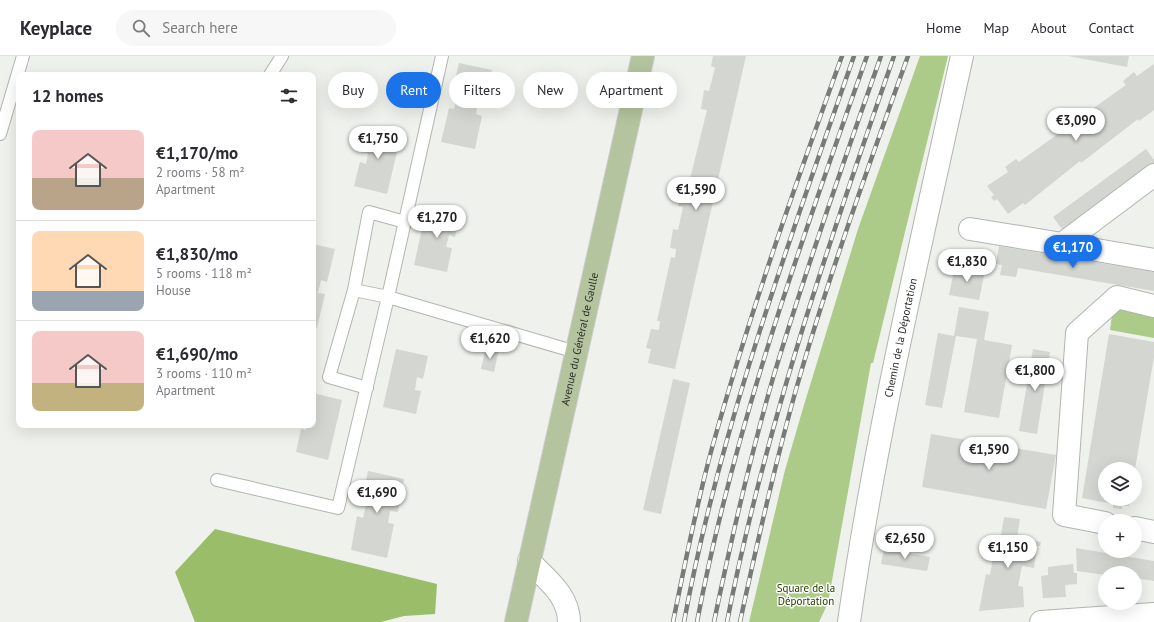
<!DOCTYPE html>
<html lang="en">
<head>
<meta charset="utf-8">
<style>
  :root { --surface:#fff; --page:#f7f7f7; --text:#2b2b33; --muted:#7c7c81; --line:#e1e1e2; --accent:#1a73e8 }
  body { margin:0; font-family:"PT Sans",sans-serif; background:var(--page); color:var(--text); height:100vh; display:flex; flex-direction:column; font-size:15px; white-space:nowrap }
  * { box-sizing:border-box; margin:0 }
  p { font-size:13px; color:var(--muted) }
  .icon { flex:none; width:22px; height:22px; fill:none; stroke:currentColor; stroke-width:2; stroke-linecap:round; stroke-linejoin:round }
  .map { position:relative; flex:1; overflow:hidden }
  .sheet { position:absolute; left:16px; top:16px; width:300px; height:356px; display:flex; flex-direction:column; background:var(--surface); border-radius:8px; box-shadow:0 4px 16px #0002 }
  .sheet>* { flex:none }
  .guide { position:absolute; left:328px; top:16px; width:380px; height:36px; display:flex; gap:8px }
  .buttons { position:absolute; left:1098px; top:406px; display:grid; gap:8px }
  .buttons a { display:grid; place-items:center; width:44px; height:44px; border-radius:50%; background:var(--surface); box-shadow:0 4px 16px #0002; font-size:20px }
  .price { position:absolute; translate:-50% -34px; padding:0 9px; border-radius:14px; background:#fff; color:#222; font-size:13px; line-height:26px; filter:drop-shadow(0 1px 2px #0008) }
  .price::after { content:''; position:absolute; left:50%; top:24px; width:12px; height:9px; margin-left:-6px; background:inherit; clip-path:polygon(0 0,100% 0,50% 100%) }
  .price.on { background:var(--accent); color:#fff }
  ul { padding:0; list-style:none }
  li { display:flex; align-items:center; gap:12px; height:100px; padding:0 16px }
  li+li { border-top:1px solid var(--line) }
  li span { display:grid; place-items:center; flex:none; width:112px; height:80px; border-radius:8px; color:#555 }
  li>.icon { margin-inline-start:auto }
  span .icon { width:48px; height:48px; fill:#fffc; stroke-width:1 }
  li b { font-size:17px }
  h2 { display:flex; justify-content:space-between; align-items:center; height:48px; padding:0 16px; font-size:17px }
  .pill { padding:0 14px; border-radius:18px; background:var(--surface); box-shadow:0 4px 16px #0002; font-size:14px; line-height:36px }
  .pill.on { background:var(--accent); color:#fff }
  header { display:flex; align-items:center; gap:24px; box-sizing:border-box; height:56px; padding:0 20px; background:var(--surface); border-bottom:1px solid var(--line) }
  header strong { font-size:19px }
  nav { display:flex; gap:22px; margin-inline-start:auto; font-size:14px }
  .search { width:280px; height:36px; background:var(--page); display:flex; align-items:center; gap:10px; box-sizing:border-box; padding:0 14px; border-radius:22px; color:var(--muted); font-size:15px }
  .map>svg:first-child { display:block }
</style>
</head>
<body>
<header>
<strong>Keyplace</strong>
<div class="search"><svg class="icon" aria-label="search" viewBox="0 0 24 24"><circle cx="10" cy="10" r="6"/><path d="M15 15l6 6"/></svg>Search here</div>
<nav><a>Home</a><a>Map</a><a>About</a><a>Contact</a></nav>
</header>
<div class="map">
<svg width="1154" height="566" viewBox="0 0 1154 566">
  <rect width="100%" height="100%" fill="#eef1ec"/>
  <path fill="#acca88" d="M920 0H948L873 307H871L828 547 819 566H749L785 414 804 349 858 173Z
    M1113 252 1154 259V282L1110 274Z"/>
  <path fill="#99bd69" d="M215 473 437 528 435 558 404 560 381 566H195L175 516Z"/>
  <path fill="#d4d6d1" d="M713 0H746L675 313 648 307 651 293 646 292 651 273 659 274 660 265H657L671 201 675 202 676 193 670 192 673 173 678 174 683 151 678 150 682 135 690 136 692 128 689 127 707 54 701 53 704 34 709 35 715 12 711 10Z
    M1068 0H1129L1127 11Z
    M459 7 492 14 484 48 478 46 476 58 482 60 475 93 441 86 449 52 454 53 457 42 451 41Z
    M1154 8V54L1139 65 1138 63 1081 107 1080 105 1025 149 1023 147 1008 158 997 143 994 145 991 141 994 139 987 130 1008 116 1005 111 1016 103 1019 106 1066 72 1063 68 1075 60 1078 63 1126 29 1123 25 1134 16 1137 20Z
    M367 71 401 79 387 138 354 130 360 106 366 108 368 97 361 96Z
    M1146 93 1154 104V111L1064 176 1053 161Z
    M427 150 460 157 455 181 449 179 446 191 452 192 447 216 414 209Z
    M313 188 335 193 327 226 321 224 318 237 325 238 317 272 313 271Z
    M999 190 1154 216V235L1018 212 1016 221 1000 219 1002 209 996 208Z
    M955 210 985 215 979 244 949 239Z
    M959 251 989 256 984 284 1012 289 999 362 964 356 977 283 956 280 942 352 925 349 938 277 954 280Z
    M1109 278 1154 286V301L1135 413H1105V443H1130L1129 450H1122V453L1113 452V448L1082 442Z
    M486 291 499 294 494 316 481 313Z
    M396 293 428 300 423 323 417 321 415 334 421 335 416 358 383 351Z
    M1033 293 1050 296 1037 378 1019 375Z
    M673 323 690 327 661 458 643 454Z
    M313 337 342 344 328 404 296 396 301 373 306 374 307 369H313Z
    M931 378 1056 399 1046 453 922 431Z
    M368 415 404 423 398 456 390 455 388 467 394 468 387 502 351 494 357 460 363 462 366 449 361 448Z
    M1004 461 1020 463 1017 482 1041 486 1040 490H1037L1034 512 1022 510 1018 530 1023 531 1024 551 979 555 986 518 990 519 997 479H1001Z
    M1076 492 1154 505V525L1135 522V517H1105V519L1077 515Z
    M884 493 930 501 927 515 881 508Z
    M1073 508 1074 517H1077V528L1065 529 1066 541 1043 542 1041 520 1048 519V511Z"/>
  <g fill="none" stroke-linecap="round" stroke-linejoin="round">
    <g stroke="#b2b5af" stroke-width="14">
      <path id="service" d="M442 0 388 241 576 296
        M270 19 282 0
        M0 78 23 0
        M354 234 369 156 405 166
        M217 424 338 452 388 241 354 234 329 321 367 332"/>
    </g>
    <g stroke="#b2b5af" stroke-width="24">
      <g id="minor">
        <path d="M970 173 1062 188 1154 119"/>
        <path d="M1062 188 1154 204"/>
        <path d="M1105 467 1064 459 1077 277 1117 241 1154 250"/>
        <path d="M1135 472 1154 476"/>
        <path d="M529 505C546 523 569 539 569 566"/>
        <path id="s1" d="M849 566C876 376 921 188 962 0"/>
        <path d="M1041 566 1154 558"/>
      </g>
    </g>
    <g stroke="#ccc" stroke-width="24">
      <g id="primary">
        <path id="s2" d="M516 566 643 0"/>
      </g>
    </g>
    <use href="#service" stroke="#fff" stroke-width="12"/>
    <use href="#minor" stroke="#fff" stroke-width="22"/>
    <use href="#primary" stroke="#b3c49e" stroke-width="22"/>
    <g stroke="#797b78" stroke-width="4.5">
      <path id="rail" d="M673 566C685 508 696 450 712 392 749 259 795 130 842 0
        M684 566C720 372 789 186 854 0
        M697 566C734 372 801 186 867 0
        M714 566C731 484 750 402 773 322 806 213 843 107 881 0
        M727 566C765 372 829 186 894 0
        M740 566C757 487 775 408 797 330 829 219 869 109 908 0"/>
    </g>
    <use href="#rail" stroke="#fcfef9" stroke-width="3" stroke-dasharray="9" stroke-linecap="butt"/>
  </g>
  <g text-anchor="middle" stroke-width="3" stroke-linejoin="round" paint-order="stroke">
    <g font-size="11" fill="#2a2b29" stroke="#fcfef9">
      <text dy="4" stroke="none"><textPath href="#s1" startOffset="289">Chemin de la Déportation</textPath></text>
      <text dy="4" stroke="none"><textPath href="#s2" startOffset="290">Avenue du Général de Gaulle</textPath></text>
    </g>
    <g font-size="11" fill="#283d00" stroke="#fcfef9">
      <text x="806" y="536">Square de la<tspan x="806" dy="13">Déportation</tspan></text>
    </g>
  </g>
</svg>
<div class="buttons">
<a><svg class="icon" aria-label="layers" viewBox="0 0 24 24"><path d="M12 4l9 5-9 5-9-5zM3 14l9 5 9-5"/></svg></a>
<a>+</a>
<a>−</a>
</div>
<b class="price" style="left:1076px;top:86px">€3,090</b>
<b class="price" style="left:378px;top:104px">€1,750</b>
<b class="price" style="left:696px;top:155px">€1,590</b>
<b class="price" style="left:437px;top:183px">€1,270</b>
<b class="price on" style="left:1073px;top:213px">€1,170</b>
<b class="price" style="left:967px;top:227px">€1,830</b>
<b class="price" style="left:490px;top:304px">€1,620</b>
<b class="price" style="left:1035px;top:336px">€1,800</b>
<b class="price" style="left:989px;top:415px">€1,590</b>
<b class="price" style="left:377px;top:458px">€1,690</b>
<b class="price" style="left:905px;top:504px">€2,650</b>
<b class="price" style="left:1008px;top:513px">€1,150</b>
<div class="guide">
<a class="pill">Buy</a>
<a class="pill on">Rent</a>
<a class="pill">Filters</a>
<a class="pill">New</a>
<a class="pill">Apartment</a>
</div>
<section class="sheet">
<h2>12 homes<svg class="icon" aria-label="filters" viewBox="0 0 24 24"><path d="M4 7h16M4 17h16"/><circle cx="9" cy="7" r="2"/><circle cx="15" cy="17" r="2"/></svg></h2>
<ul>
<li><span style="background:linear-gradient(#f6c9c9 60%,#b9a48a 0)"><svg class="icon" aria-label="home" viewBox="0 0 24 24"><path d="M3 11l9-7 9 7M6 9v11h12V9"/></svg></span><div><b>€1,170/mo</b><p>2 rooms · 58 m²</p><p>Apartment</p></div></li>
<li><span style="background:linear-gradient(#ffd9b3 75%,#9aa5b1 0)"><svg class="icon" aria-label="home" viewBox="0 0 24 24"><path d="M3 11l9-7 9 7M6 9v11h12V9"/></svg></span><div><b>€1,830/mo</b><p>5 rooms · 118 m²</p><p>House</p></div></li>
<li><span style="background:linear-gradient(#f6c9c9 65%,#c2b280 0)"><svg class="icon" aria-label="home" viewBox="0 0 24 24"><path d="M3 11l9-7 9 7M6 9v11h12V9"/></svg></span><div><b>€1,690/mo</b><p>3 rooms · 110 m²</p><p>Apartment</p></div></li>
</ul>
</section>
</div>
</body>
</html>
